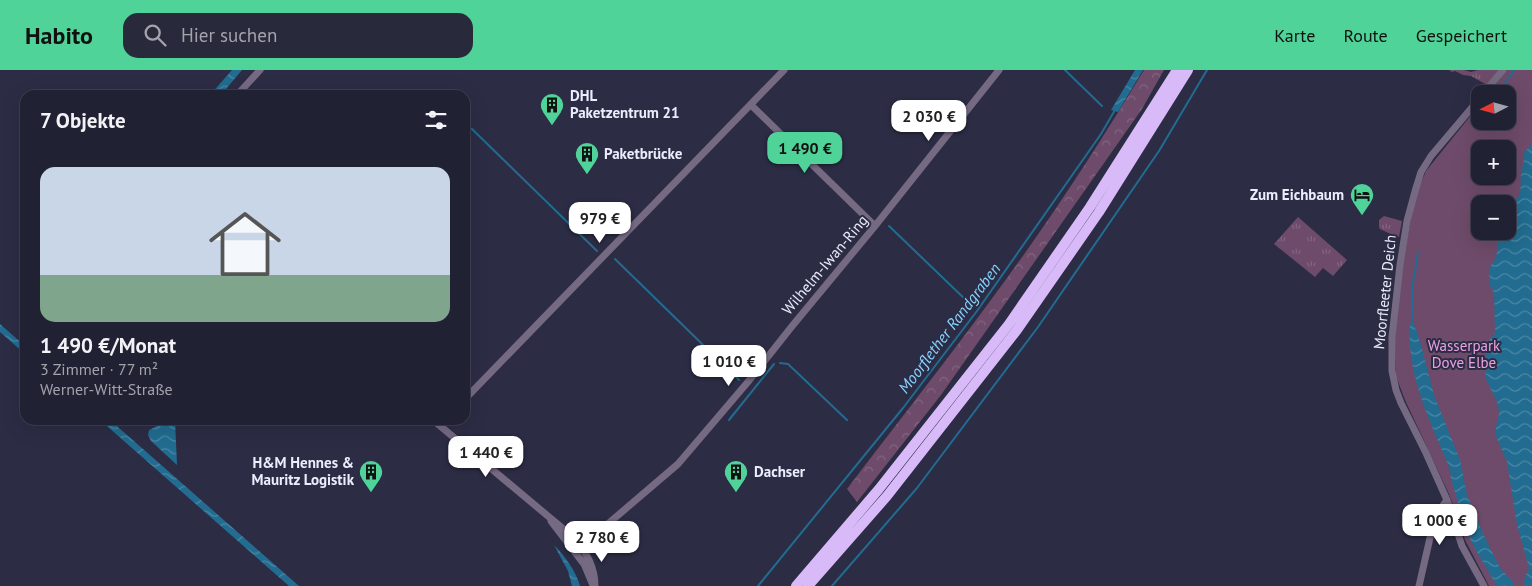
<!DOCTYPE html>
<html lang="de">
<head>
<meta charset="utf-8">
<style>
  :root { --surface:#212134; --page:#29293c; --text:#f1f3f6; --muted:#a2a3ac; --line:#3e3e4f; --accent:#4fd399 }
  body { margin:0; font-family:"PT Sans",sans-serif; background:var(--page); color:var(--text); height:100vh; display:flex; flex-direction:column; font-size:19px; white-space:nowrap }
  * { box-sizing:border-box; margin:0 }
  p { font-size:16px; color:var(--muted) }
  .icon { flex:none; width:28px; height:28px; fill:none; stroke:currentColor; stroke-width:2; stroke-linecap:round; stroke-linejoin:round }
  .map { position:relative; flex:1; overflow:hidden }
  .side { position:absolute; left:20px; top:20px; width:450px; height:335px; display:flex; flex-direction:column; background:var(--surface); border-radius:15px; box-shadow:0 5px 20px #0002,0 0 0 1px var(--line) }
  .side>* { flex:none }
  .needle { width:32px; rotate:264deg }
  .tools { position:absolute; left:1471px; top:15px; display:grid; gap:10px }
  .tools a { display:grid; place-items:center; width:45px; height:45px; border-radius:10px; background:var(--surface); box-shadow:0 5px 20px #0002,0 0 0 1px var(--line); font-size:25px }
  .price { position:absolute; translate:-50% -42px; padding:0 11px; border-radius:10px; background:#fff; color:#222; font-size:16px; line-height:32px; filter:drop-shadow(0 1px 2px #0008) }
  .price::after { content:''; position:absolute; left:50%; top:30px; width:15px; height:11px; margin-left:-8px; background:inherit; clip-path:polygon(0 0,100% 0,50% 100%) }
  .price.on { background:var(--accent); color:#111 }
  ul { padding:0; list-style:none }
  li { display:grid; align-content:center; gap:10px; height:265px; padding:0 20px }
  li+li { border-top:1px solid var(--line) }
  li span { display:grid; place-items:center; height:155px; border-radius:15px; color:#555 }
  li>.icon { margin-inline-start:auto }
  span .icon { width:90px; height:90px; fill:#fffc; stroke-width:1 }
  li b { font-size:21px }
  h2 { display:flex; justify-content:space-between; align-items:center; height:60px; padding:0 20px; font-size:21px }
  header { display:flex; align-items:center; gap:30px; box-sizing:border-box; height:70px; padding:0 25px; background:var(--accent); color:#111 }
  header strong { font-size:24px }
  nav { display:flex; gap:28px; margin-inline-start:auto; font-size:18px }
  .search { width:350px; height:45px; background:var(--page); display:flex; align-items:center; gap:12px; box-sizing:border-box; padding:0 18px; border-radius:15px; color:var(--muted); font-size:19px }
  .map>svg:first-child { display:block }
</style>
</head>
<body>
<header>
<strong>Habito</strong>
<div class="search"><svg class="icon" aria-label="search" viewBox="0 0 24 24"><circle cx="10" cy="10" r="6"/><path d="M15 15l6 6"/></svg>Hier suchen</div>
<nav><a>Karte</a><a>Route</a><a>Gespeichert</a></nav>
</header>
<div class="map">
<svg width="1532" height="516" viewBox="0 0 1532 516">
  <defs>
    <pattern id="grass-tufts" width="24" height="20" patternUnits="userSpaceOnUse" patternTransform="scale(1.25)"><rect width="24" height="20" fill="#6e4b6a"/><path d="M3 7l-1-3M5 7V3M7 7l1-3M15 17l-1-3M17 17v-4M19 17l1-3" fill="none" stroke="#836580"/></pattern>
    <pattern id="forest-crowns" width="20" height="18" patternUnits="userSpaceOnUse" patternTransform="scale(1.25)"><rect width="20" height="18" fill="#6e4b6a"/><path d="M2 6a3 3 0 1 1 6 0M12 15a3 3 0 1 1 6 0" fill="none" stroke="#836580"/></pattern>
    <pattern id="water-waves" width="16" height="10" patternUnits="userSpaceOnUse" patternTransform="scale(1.25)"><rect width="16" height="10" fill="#216c90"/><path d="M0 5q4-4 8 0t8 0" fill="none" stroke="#4c88a6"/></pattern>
  </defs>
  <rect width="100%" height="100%" fill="#2c2c45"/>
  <path fill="url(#grass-tufts)" d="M1449 0H1464L1471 2 1478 0H1499L1487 15 1471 6 1463 5 1455 1 1452 2Z
    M1384 146 1402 151 1399 167H1397L1380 159 1379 157V150Z
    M1298 147 1347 190 1333 206 1323 198 1315 207 1274 174Z"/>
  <path fill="url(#forest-crowns)" d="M1144 0H1164L1142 39 941 325 857 432 847 419C900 349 955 280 1007 208 1056 141 1101 71 1144 0Z"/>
  <path fill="#6e4b6a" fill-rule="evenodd" d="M1507 0H1532V516H1489L1465 470 1449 424 1405 330 1396 306 1395 267 1403 194 1411 148 1419 117 1426 101 1480 34V51H1508V24H1488ZM1480 79H1508V106H1480ZM1480 134H1508V161H1480Z"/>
  <path fill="url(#water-waves)" d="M232 0H242L221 25H210Z
    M1135 0H1143L1118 42 1111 40Z
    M1532 73V516H1525L1524 510 1529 498 1517 455 1507 392 1496 366V356L1499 345 1498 334 1486 309 1485 294 1488 272 1495 263 1494 222 1489 214 1490 197 1496 188 1500 161H1508L1507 134 1509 130 1518 128C1522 120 1520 112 1521 103 1522 96 1525 91 1524 83Z
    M1412 248 1421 275 1434 325 1460 390 1467 425 1485 468 1500 498 1513 512 1514 516H1497L1478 484 1467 463 1451 409 1450 399C1433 358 1413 319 1410 274 1409 266 1409 256 1412 248Z
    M0 254 25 276V284L0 262Z
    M100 350H110L299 516H289Z
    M169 350H175L177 395 151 371 148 365 149 360Z
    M554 475C564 485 576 501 580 516H572L568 501Z"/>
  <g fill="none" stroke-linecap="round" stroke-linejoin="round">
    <path stroke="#216c90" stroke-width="2" d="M1065 0 1102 36
      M1504 15 1514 0
      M472 59 597 181
      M889 156 968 232
      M615 189 739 310
      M1412 248V219L1418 183
      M780 293 788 294 847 350
      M729 350 774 294
      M147 353 153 350
      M758 516 903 338 977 241 1101 64 1115 40
      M832 516 917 418 1038 257 1159 81 1207 0"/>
    <path stroke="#766a83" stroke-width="7" d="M1483 24 1503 0
      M237 25 260 0
      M1480 28 1431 86 1421 102 1416 118 1407 151 1400 195 1392 267V301L1396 320 1401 333 1426 383 1447 430 1462 476 1484 516
      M751 35 875 156
      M465 329 784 0
      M433 350 573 467C586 481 595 497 595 516
      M551 451 584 494 592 513
      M575 482 678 394 747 313 793 255 875 156 999 0
      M1419 516 1435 446 1447 430"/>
    <path stroke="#d9baf8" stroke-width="10" d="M796 516 879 419 1009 254 1090 137 1177 0
      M808 516 887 426 1017 260 1099 142 1188 0"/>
  </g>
  <defs>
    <g id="building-pin" transform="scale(1.25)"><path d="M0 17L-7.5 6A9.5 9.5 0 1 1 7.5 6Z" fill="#4fd399" stroke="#2c2c45"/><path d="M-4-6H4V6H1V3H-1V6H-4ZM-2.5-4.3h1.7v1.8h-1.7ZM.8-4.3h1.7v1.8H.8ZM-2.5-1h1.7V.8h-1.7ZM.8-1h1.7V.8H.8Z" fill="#111"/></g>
    <g id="hotel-pin" transform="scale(1.25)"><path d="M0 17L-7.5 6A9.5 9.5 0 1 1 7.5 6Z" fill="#4fd399" stroke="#2c2c45"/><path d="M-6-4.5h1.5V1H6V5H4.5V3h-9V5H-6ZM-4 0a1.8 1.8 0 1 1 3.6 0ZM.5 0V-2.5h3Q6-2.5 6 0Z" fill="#111"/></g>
  </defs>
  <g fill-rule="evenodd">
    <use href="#building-pin" x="552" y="35"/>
    <use href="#building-pin" x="587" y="84"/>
    <use href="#hotel-pin" x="1362" y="125"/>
    <use href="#building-pin" x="371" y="402"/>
    <use href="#building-pin" x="736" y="402"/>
  </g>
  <g text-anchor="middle" stroke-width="4" stroke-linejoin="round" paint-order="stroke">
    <g font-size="15" font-weight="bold" fill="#ebedfd" stroke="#2c2c45" text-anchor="start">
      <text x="570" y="31">DHL<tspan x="570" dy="17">Paketzentrum 21</tspan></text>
      <text x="604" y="89">Paketbrücke</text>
      <text x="1344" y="130" text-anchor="end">Zum Eichbaum</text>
      <text x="354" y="398" text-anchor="end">H&amp;M Hennes &amp;<tspan x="354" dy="17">Mauritz Logistik</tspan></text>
      <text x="754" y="407">Dachser</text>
    </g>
    <g font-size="15" fill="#ebedfd" stroke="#2c2c45">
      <text transform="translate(825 195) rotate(-50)" y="5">Wilhelm-Iwan-Ring</text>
      <text transform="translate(1385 222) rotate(-84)" y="5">Moorfleeter Deich</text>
    </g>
    <g font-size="15" fill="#eca2e3" stroke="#2c2c45">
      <text x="1464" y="281">Wasserpark<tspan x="1464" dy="17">Dove Elbe</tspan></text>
    </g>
    <g font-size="16" font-style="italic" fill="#87d4ff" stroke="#2c2c45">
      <text transform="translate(949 258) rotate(-53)" y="6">Moorflether Randgraben</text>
    </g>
  </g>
</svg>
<div class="tools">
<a><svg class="needle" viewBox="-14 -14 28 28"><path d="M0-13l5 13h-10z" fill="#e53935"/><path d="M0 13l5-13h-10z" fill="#a2a3ac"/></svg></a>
<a>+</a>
<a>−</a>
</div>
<b class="price" style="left:929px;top:72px">2 030 €</b>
<b class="price on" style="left:805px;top:104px">1 490 €</b>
<b class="price" style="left:600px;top:174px">979 €</b>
<b class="price" style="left:729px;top:317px">1 010 €</b>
<b class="price" style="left:486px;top:408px">1 440 €</b>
<b class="price" style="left:1440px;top:476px">1 000 €</b>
<b class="price" style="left:602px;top:493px">2 780 €</b>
<section class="side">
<h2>7 Objekte<svg class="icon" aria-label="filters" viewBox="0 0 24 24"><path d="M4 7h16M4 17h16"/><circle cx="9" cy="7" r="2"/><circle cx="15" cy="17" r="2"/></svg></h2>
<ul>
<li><span style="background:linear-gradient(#c9d6e8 70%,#7fa58c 0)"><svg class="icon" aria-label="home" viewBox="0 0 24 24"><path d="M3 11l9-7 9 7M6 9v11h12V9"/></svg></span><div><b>1 490 €/Monat</b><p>3 Zimmer · 77 m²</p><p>Werner-Witt-Straße</p></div></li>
</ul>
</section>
</div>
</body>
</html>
